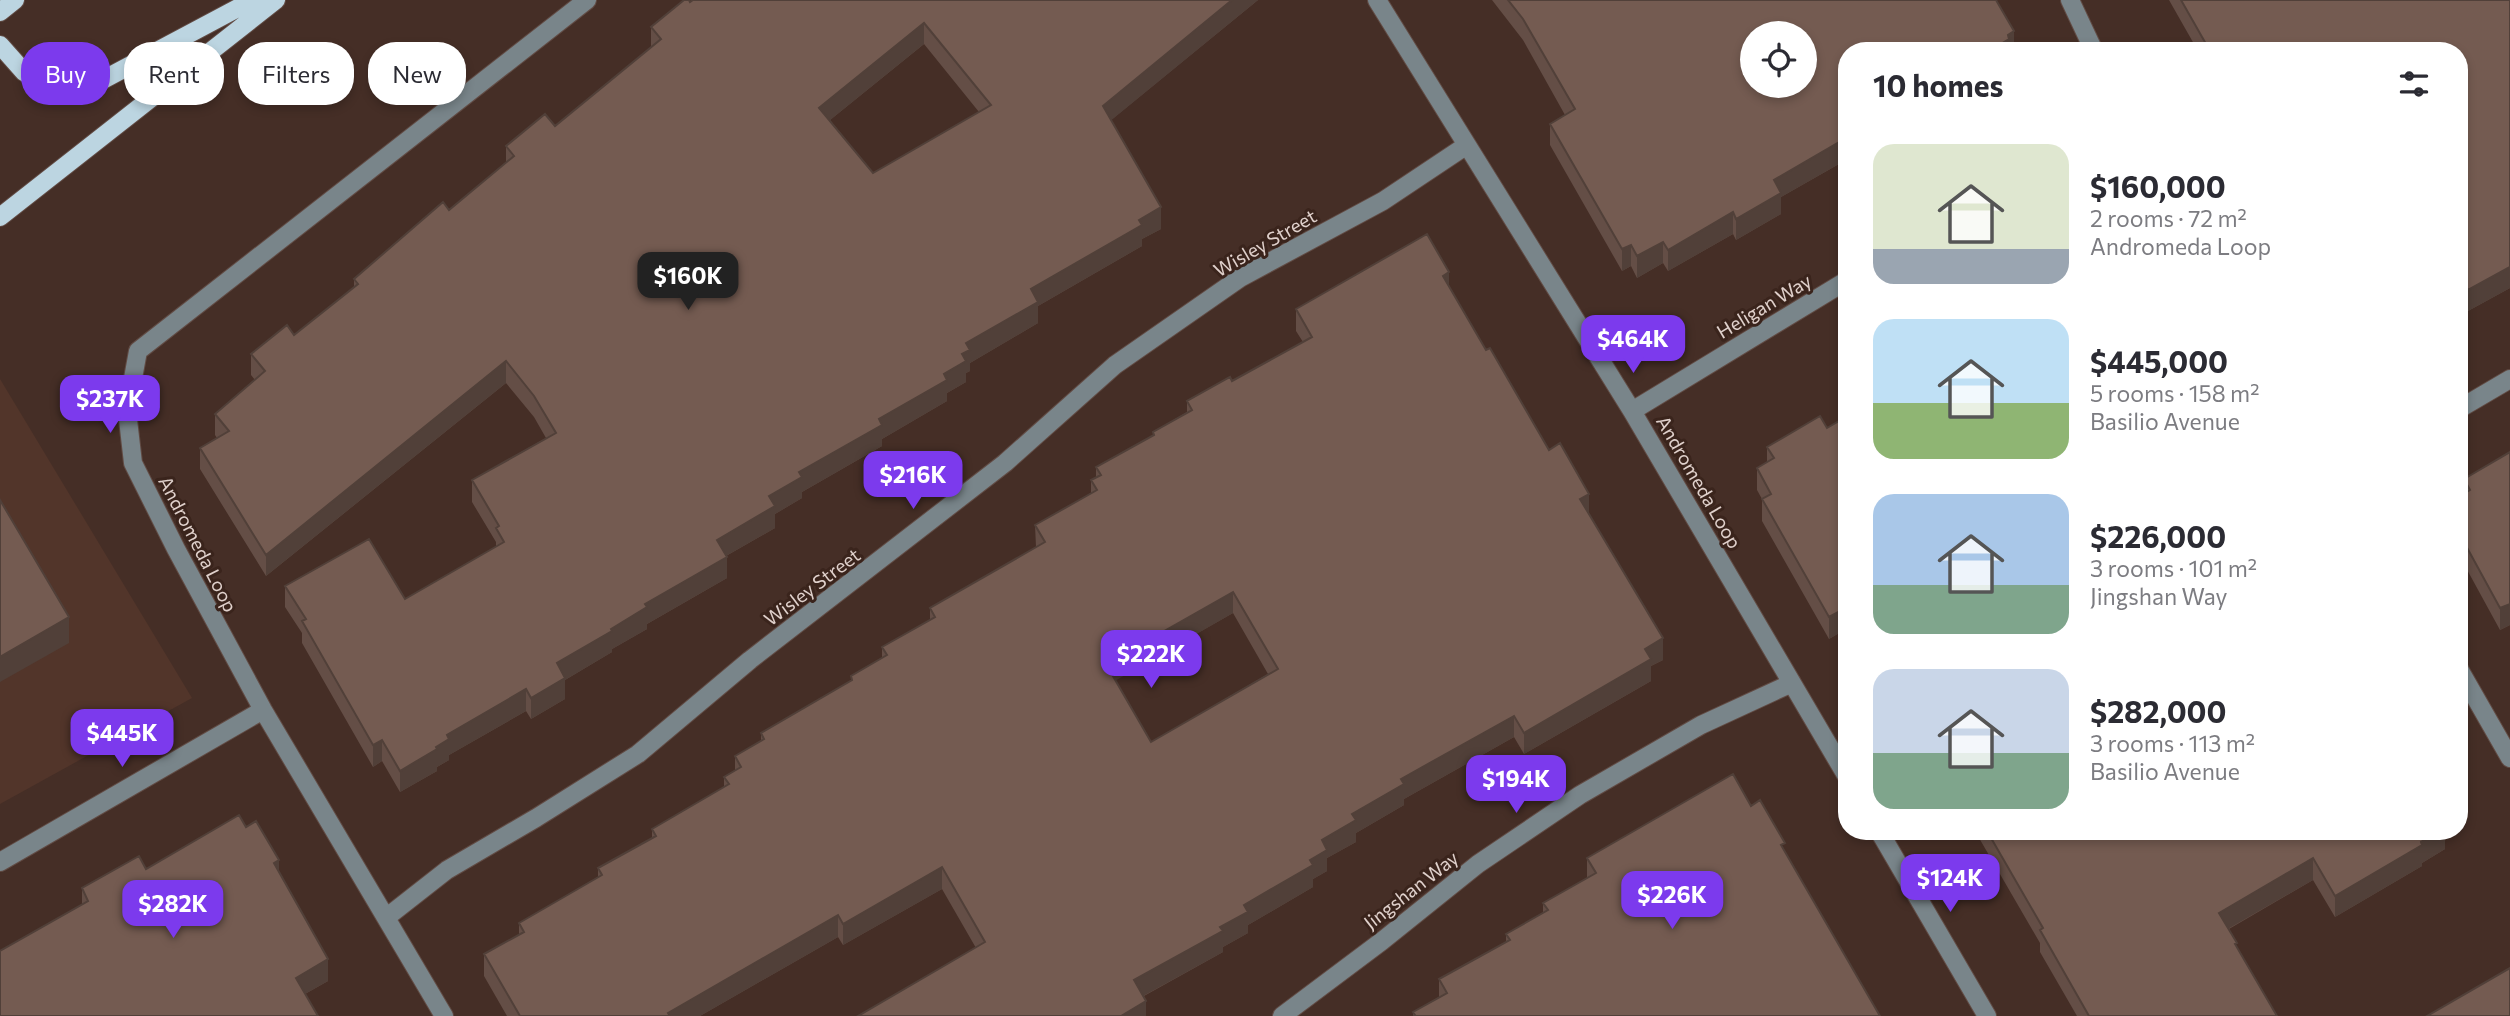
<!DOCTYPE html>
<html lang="en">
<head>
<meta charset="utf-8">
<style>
  :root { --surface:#fff; --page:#f7f7f7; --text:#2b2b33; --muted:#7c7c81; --accent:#7c3aed }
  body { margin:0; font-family:Commissioner,sans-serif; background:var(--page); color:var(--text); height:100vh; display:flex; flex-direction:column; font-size:26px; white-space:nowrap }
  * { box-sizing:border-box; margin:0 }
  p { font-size:23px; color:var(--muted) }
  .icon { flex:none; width:38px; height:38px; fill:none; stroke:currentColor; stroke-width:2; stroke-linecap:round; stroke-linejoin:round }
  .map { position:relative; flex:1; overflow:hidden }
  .drawer { position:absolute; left:1838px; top:42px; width:630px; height:798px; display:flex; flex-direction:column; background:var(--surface); border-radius:28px; box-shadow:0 4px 10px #0003 }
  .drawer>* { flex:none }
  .top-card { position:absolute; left:21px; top:42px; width:665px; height:63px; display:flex; gap:14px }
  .tools { position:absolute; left:1740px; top:21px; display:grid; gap:14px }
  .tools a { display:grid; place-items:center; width:77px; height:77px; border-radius:50%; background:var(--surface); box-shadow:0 4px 10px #0003; font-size:35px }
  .price { position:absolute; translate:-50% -60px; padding:0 16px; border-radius:14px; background:var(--accent); color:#fff; font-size:23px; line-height:46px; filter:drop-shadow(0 2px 4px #0008) }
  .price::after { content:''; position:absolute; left:50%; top:42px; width:21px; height:16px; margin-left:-10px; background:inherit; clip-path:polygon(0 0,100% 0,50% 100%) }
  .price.on { background:#222; color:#fff }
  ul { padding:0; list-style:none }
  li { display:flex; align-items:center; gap:21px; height:175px; padding:0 35px }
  li span { display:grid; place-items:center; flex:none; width:196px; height:140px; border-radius:21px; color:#555 }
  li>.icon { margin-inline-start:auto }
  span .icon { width:84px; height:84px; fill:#fffc; stroke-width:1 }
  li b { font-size:30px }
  h2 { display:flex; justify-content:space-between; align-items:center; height:84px; padding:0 35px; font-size:30px }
  .chip { padding:0 24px; border-radius:28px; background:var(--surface); box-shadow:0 4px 10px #0003; font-size:24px; line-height:63px }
  .chip.on { background:var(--accent); color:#fff }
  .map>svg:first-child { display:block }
</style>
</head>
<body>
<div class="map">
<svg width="2510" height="1016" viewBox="0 0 2510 1016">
  <rect width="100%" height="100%" fill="#452e26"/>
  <path fill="#52352a" d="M0 379 192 698 0 804Z"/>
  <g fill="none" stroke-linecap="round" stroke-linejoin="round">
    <g stroke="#614b44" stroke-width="20">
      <path id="minor" d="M1377 0 1632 411 1846 775
        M2070 0 2094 51
        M2459 409 2510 379
        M1632 411 1846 281
        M2459 669 2510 758
        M1879 831 1987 1016
        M0 862 263 710
        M387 917 447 870 536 818 638 754 750 660 1005 463 1115 365 1240 278 1383 201 1467 145
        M444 1016 263 710 176 549 133 463 127 411 138 351 587 0
        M1282 1016 1382 941 1478 864 1580 795 1701 725 1792 683"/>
    </g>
    <g stroke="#614b44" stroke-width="20">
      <path id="major" d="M0 12 15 0
        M0 45 24 72 54 90 97 83 253 0
        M0 217 276 0"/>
    </g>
    <use href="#minor" stroke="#79858a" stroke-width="18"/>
    <use href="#major" stroke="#bcd5e1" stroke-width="18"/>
  </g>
  <path fill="#644e46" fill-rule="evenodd" d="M1258 0 1111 120 1161 229 1142 239V246L1038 306V323L970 363V371L966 373V382L947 393V401L882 439V446L802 492V498L775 514V528L726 556 727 578 647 624V629L612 649V652L565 680V699L531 719 526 711 449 755V760L437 767V771L400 792 382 761 373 767 302 643V633L285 607V586L405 599 496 547V542L472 502V480L546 438 534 417 506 383 266 576 200 469V448L217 438 215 435V414L255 380 251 375V354L294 335 354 287V279L449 210 506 163V146L555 126 651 47V27L690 2ZM924 44 979 112 873 173 830 120Z
    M1492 0H1996L2014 51H1846V160L1781 197V214L1736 240 1733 234 1668 271 1663 263 1637 278 1631 266 1622 271 1550 145V124L1565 115 1523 40Z
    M2169 0H2510V288L2468 311 2467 309 2459 51H2198Z
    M1449 286 1486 350 1589 514 1663 660 1651 666V681L1524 754 1514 737 1404 799V805L1356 833V842L1327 858V871L1313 879V887L1248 925V933L1223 947V952L1144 996 1146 1016 976 948 942 889 843 945 838 937 700 1016H507L484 976V954L519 935V923L598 877V868L652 838V829L724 787V777L735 770V756L761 741V733L851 681V676L882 658V647L930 620V608L1036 547 1035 525 1091 493V480L1096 478V467L1153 435V432L1187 412V401L1232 381 1303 342 1296 331V309ZM1233 613 1268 674 1151 742 1115 680Z
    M1846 417V629L1829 639 1762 521V499L1757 490V468L1767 462V447L1827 428Z
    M2510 452V626V625L2500 630 2459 555V497L2464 494V479Z
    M1751 806 1413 1016V1012L1439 997V979L1506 942V934L1543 913V903L1587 878V858Z
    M246 827 279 872 328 981 305 994 82 904V888L146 869Z
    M1975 831H2445V849L2422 863V866L2335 917 2313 880 2229 929 2237 949 2277 1016H2077L2040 952V943Z"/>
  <path fill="#514039" d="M1232 0H1258L1103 127V106Z
    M924 23V44L819 129V108Z
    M2014 31V51H1989L2008 35Z
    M1846 138V160L1781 197V214L1736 240V219L1774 180Z
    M1161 207V229L1142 239V246L1038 306V323L970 363V371L966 373V382L947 393V401L882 439V446L802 492V498L775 514V528L717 561V540L799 472 879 419 944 374 962 354 966 343 1031 289 1139 220Z
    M1733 212V234L1668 271V250Z
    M1663 242V263L1637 278V256Z
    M1631 245V266L1622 271V249Z
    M2510 267V288L2468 311V290Z
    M1449 272V293L1443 276Z
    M2467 288V309L2459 314V293Z
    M506 361V383L266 576V555Z
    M1589 494V516L1580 499Z
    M727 557V578L647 624V629L612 649V652L565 680V699L531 719V698L557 663 611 629 645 604Z
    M1233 592V613L1106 686V664Z
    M2510 604V625L2500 630V608Z
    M1846 608V629L1829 639V617Z
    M69 617V643L0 682V657Z
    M1663 638V660L1651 666V681L1524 754V733L1645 649Z
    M526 689V711L449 755V760L437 767V771L400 792V771L436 747 447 735Z
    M1514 716V737L1404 799V805L1356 833V842L1327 858V871L1313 879V887L1248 925V933L1223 947V952L1134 1001V980L1220 927 1244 905 1310 860 1322 840 1352 814 1401 779Z
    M382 740V761L373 767V745Z
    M2439 831H2445V849L2422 863V866L2335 917V896Z
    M2313 858V880L2219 934V913Z
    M279 860V881L274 863Z
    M942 867V889L843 945V924Z
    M838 915V937L700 1016H668V1013Z
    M328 959V981L296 999V978Z
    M1146 1001V1016H1121Z"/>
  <path fill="#745b51" stroke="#514039" stroke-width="2" fill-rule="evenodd" d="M684 0H689L690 2 693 0H1232L1103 106 1161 207 1139 220 1142 225 1031 289 1038 302 966 343 970 350 962 354 966 361 944 374 947 380 879 419 882 425 799 472 802 477 769 496 775 506 717 540 727 557 645 604 647 607 611 629 612 631 557 663 565 678 531 698 526 689 447 735 449 739 436 747 437 749 400 771 382 740 373 745 302 621 306 619 285 586 369 539 405 599 504 542 496 528 499 526 472 480 556 433 534 396 506 361 266 555 200 448 229 431 215 414 265 371 251 354 287 325 294 335 358 284 354 279 443 202 449 210 514 156 506 146 545 114 555 126 661 39 651 27ZM924 23 991 105 873 173 819 108Z
    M1508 0H1996L2014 31 2008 35 2009 39 1989 51H1846V138L1774 180 1781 193 1736 219 1733 212 1668 250 1663 242 1637 256 1631 245 1622 249 1550 124 1575 109 1523 19ZM1752 33H1804V86H1752Z
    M2181 0H2510V267L2468 290 2467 288 2459 293V51H2210Z
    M1427 234 1449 272 1443 276 1486 350 1490 348 1549 450 1560 443 1589 494 1580 499 1663 638 1645 649 1651 659 1524 733 1514 716 1401 779 1404 784 1352 814 1356 820 1322 840 1327 850 1310 860 1313 865 1244 905 1248 912 1220 927 1223 931 1134 980 1146 1001 1121 1016H858L985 942 942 867 843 924 838 915 668 1013 670 1016H520L484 954 524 932 519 923 602 875 598 868 656 836 652 829 729 784 724 777 741 767 735 756 764 739 761 733 852 680 851 676 887 655 882 647 935 617 930 608 1045 542 1035 525 1097 490 1091 480 1101 475 1096 467 1154 435 1153 432 1192 410 1187 401 1230 377 1232 381 1312 337 1296 309ZM1233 592 1278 669 1151 742 1106 664Z
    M1820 416 1827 428 1846 417V608L1829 617 1762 499 1771 494 1757 468 1774 458 1767 447Z
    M2510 452V605V604L2500 608 2459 533V519L2465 516 2459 505V497L2470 490 2464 479Z
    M0 500 69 617 0 657Z
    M1733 774 1751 806 1760 800 1785 843 1781 845 1880 1016H1414L1415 1015 1413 1012 1447 993 1439 979 1510 940 1506 934 1548 910 1543 903 1596 873 1587 858Z
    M239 815 246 827 256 821 279 860 274 863 328 959 296 978 318 1016H0V951L88 901 82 888 139 856 146 869Z
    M1987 831H2439L2421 842 2422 845 2335 896 2313 858 2219 913 2237 943 2235 944 2277 1016H2089L2040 930 2043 928Z
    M2510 968V1016H2427Z"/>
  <g text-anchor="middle" stroke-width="6" stroke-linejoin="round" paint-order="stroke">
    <g font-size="19" fill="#e0d1cc" stroke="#3a241c">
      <text transform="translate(1265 243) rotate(-30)" y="7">Wisley Street</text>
      <text transform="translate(1764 306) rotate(-31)" y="7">Heligan Way</text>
      <text transform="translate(1699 482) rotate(60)" y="7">Andromeda Loop</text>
      <text transform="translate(198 544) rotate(63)" y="7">Andromeda Loop</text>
      <text transform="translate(812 587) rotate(-37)" y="7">Wisley Street</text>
      <text transform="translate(1411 890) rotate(-38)" y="7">Jingshan Way</text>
    </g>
  </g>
</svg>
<div class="tools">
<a><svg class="icon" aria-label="locate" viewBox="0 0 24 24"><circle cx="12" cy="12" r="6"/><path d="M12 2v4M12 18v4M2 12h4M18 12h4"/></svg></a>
</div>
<b class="price on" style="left:688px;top:312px">$160K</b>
<b class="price" style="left:1633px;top:375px">$464K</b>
<b class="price" style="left:110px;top:435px">$237K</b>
<b class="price" style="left:913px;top:511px">$216K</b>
<b class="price" style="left:1151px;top:690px">$222K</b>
<b class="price" style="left:122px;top:769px">$445K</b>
<b class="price" style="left:1516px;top:815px">$194K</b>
<b class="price" style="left:1950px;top:914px">$124K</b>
<b class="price" style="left:1672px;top:931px">$226K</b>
<b class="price" style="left:173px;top:940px">$282K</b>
<div class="top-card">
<a class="chip on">Buy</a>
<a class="chip">Rent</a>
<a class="chip">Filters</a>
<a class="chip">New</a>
</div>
<section class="drawer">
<h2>10 homes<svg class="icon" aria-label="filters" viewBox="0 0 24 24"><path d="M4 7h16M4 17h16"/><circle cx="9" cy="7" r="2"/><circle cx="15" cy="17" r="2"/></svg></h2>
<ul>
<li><span style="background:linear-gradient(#dfe7d0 75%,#9aa5b1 0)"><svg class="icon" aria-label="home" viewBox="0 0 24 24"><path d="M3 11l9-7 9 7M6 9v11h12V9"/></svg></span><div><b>$160,000</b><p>2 rooms · 72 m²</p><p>Andromeda Loop</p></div></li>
<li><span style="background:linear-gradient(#bfe0f5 60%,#8fb573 0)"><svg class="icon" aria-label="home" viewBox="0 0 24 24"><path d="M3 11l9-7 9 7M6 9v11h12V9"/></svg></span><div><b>$445,000</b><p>5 rooms · 158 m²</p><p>Basilio Avenue</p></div></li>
<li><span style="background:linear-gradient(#a9c7e8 65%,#7fa58c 0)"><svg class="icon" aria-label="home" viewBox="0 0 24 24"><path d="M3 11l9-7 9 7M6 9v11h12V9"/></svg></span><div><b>$226,000</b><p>3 rooms · 101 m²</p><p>Jingshan Way</p></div></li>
<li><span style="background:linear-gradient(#c9d6e8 60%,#7fa58c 0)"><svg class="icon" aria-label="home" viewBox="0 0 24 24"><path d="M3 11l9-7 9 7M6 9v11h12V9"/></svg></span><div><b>$282,000</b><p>3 rooms · 113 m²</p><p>Basilio Avenue</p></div></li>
</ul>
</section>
</div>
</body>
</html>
